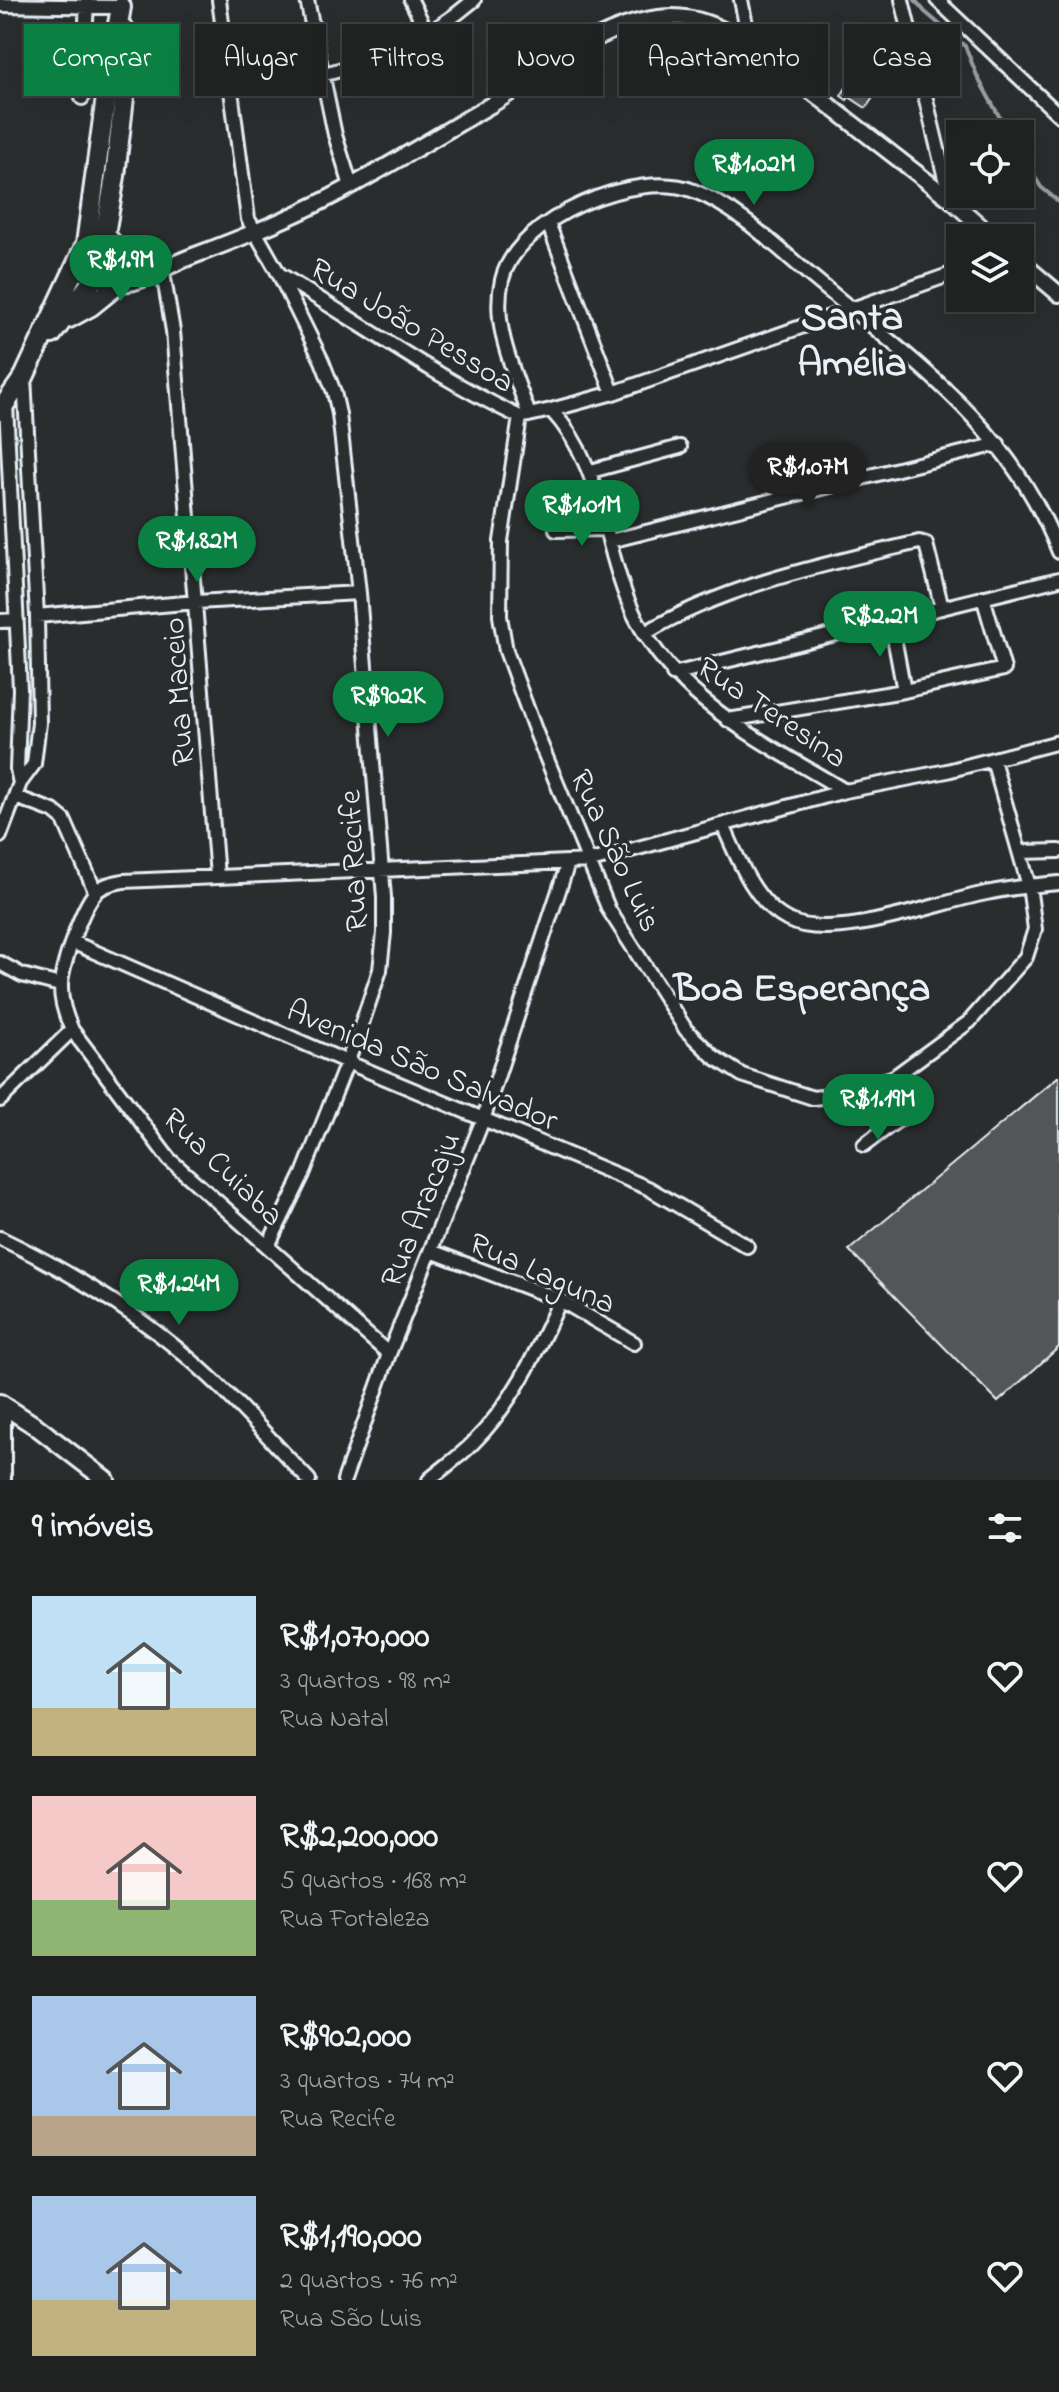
<!DOCTYPE html>
<html lang="pt">
<head>
<meta charset="utf-8">
<style>
  :root { --surface:#202222; --page:#2d2f2f; --text:#f1f3f6; --muted:#a2a4a5; --line:#3d3f40; --accent:#0b8043 }
  body { margin:0; font-family:"Indie Flower",sans-serif; background:var(--page); color:var(--text); height:100vh; display:flex; flex-direction:column; font-size:30px; white-space:nowrap }
  * { box-sizing:border-box; margin:0 }
  p { font-size:26px; color:var(--muted) }
  .icon { flex:none; width:44px; height:44px; fill:none; stroke:currentColor; stroke-width:2; stroke-linecap:round; stroke-linejoin:round }
  .map { position:relative; height:1480px; overflow:hidden }
  .sheet { display:flex; flex-direction:column; background:var(--surface); flex:1 }
  .sheet>* { flex:none }
  .hud { position:absolute; left:24px; top:24px; width:1012px; height:72px; display:flex; gap:16px }
  .controls { position:absolute; left:946px; top:120px; display:grid; gap:16px }
  .controls a { display:grid; place-items:center; width:88px; height:88px; border-radius:0px; background:var(--surface); box-shadow:0 8px 32px #0002,0 0 0 2px var(--line); font-size:40px }
  .price { position:absolute; translate:-50% -68px; padding:0 18px; border-radius:28px; background:var(--accent); color:#fff; font-size:26px; line-height:52px; filter:drop-shadow(0 2px 4px #0008) }
  .price::after { content:''; position:absolute; left:50%; top:48px; width:24px; height:18px; margin-left:-12px; background:inherit; clip-path:polygon(0 0,100% 0,50% 100%) }
  .price.active { background:#222; color:#fff }
  ul { padding:0; list-style:none }
  li { display:flex; align-items:center; gap:24px; height:200px; padding:0 32px }
  li span { display:grid; place-items:center; flex:none; width:224px; height:160px; border-radius:0px; color:#555 }
  li>.icon { margin-inline-start:auto }
  span .icon { width:96px; height:96px; fill:#fffc; stroke-width:1 }
  li b { font-size:34px }
  h2 { display:flex; justify-content:space-between; align-items:center; height:96px; padding:0 32px; font-size:34px }
  .pill { padding:0 28px; border-radius:0px; background:var(--surface); box-shadow:0 8px 32px #0002,0 0 0 2px var(--line); font-size:28px; line-height:72px }
  .pill.active { background:var(--accent); color:#fff }
  .map>svg:first-child { display:block }
</style>
</head>
<body>
<div class="map">
<svg width="1059" height="1480" viewBox="0 0 1059 1480">
  <rect width="100%" height="100%" fill="#2a2d2e"/>
  <filter id="ink" filterUnits="userSpaceOnUse"><feTurbulence type="fractalNoise" baseFrequency=".0125" numOctaves="2"/><feDisplacementMap in="SourceGraphic" scale="16" xChannelSelector="R" yChannelSelector="G"/><feConvolveMatrix kernelMatrix="1 2 1 2 8 2 1 2 1" color-interpolation-filters="sRGB"/></filter>
  <g filter="url(#ink)">
    <g fill="none" stroke-linecap="round" stroke-linejoin="round">
      <path stroke="#989fa3" stroke-width="4" d="M915 0 925 12 965 46 978 78 1009 134
        M1020 153 1041 187 1059 202"/>
    </g>
    <path fill="#535759" stroke="#e8f1f8" stroke-width="2" d="M852 78 876 93 866 108 849 97 847 100 841 96Z
      M1059 1076V1347L998 1402 849 1250Z"/>
    <g fill="none" stroke-linecap="round" stroke-linejoin="round">
      <g stroke="#e8f1f8" stroke-width="18">
        <path id="minor" d="M219 0 248 219 279 274 322 361 334 392 339 414 359 593 384 897V933L380 970 359 1032 303 1174 268 1246
          M307 0 335 135 351 186
          M411 0 427 33
          M741 0 750 44
          M902 0 950 199
          M937 0 1059 115
          M0 5 121 7
          M322 75C383 58 426 41 474 0
          M82 98 87 2
          M548 223 613 393
          M162 267 173 331 217 876
          M279 274C359 322 435 377 520 417
          M6 404 20 689 17 769 20 783
          M551 410 613 393 960 271
          M529 415C515 373 491 326 502 280 516 218 638 168 694 191 740 209 778 249 816 280 915 363 1010 426 1059 552
          M591 471 680 447
          M556 530 607 529
          M610 541 998 444
          M37 616 196 602 359 593
          M0 621 17 620
          M891 621 904 691
          M644 634C721 586 830 563 919 542L926 544 942 608
          M673 674 1059 579
          M728 720 904 691 1004 669 983 597
          M845 791C761 740 668 698 628 601 601 535 603 466 551 410L520 417 501 541 500 616 506 651 537 735 609 910 686 1030 714 1057 742 1075 813 1098 845 1094 894 1077 969 1022 1026 957 1035 929 1029 886 993 760
          M16 797 53 811 64 820 95 891
          M723 825C737 857 755 904 788 920 833 943 936 903 986 893 1010 888 1035 885 1059 883
          M0 836 20 783 34 764 39 723 37 616 24 377
          M1020 852 1059 851
          M72 942 347 1062 648 1188 747 1246
          M0 963 22 975 60 985
          M865 1088 888 1127 915 1109
          M0 1100 72 1030
          M864 1145 888 1127
          M0 1238C69 1271 134 1311 192 1361 234 1397 271 1441 309 1480
          M431 1251 560 1300 634 1343
          M389 1354 169 1159 72 1030C66 1017 61 1002 61 988 60 969 82 908 95 893 101 885 113 883 123 881L591 861 845 791 947 771 1059 742
          M4 1480V1405
          M344 1480 389 1354 484 1117 568 863
          M429 1480C443 1468 459 1457 472 1444 513 1403 537 1352 560 1300"/>
      </g>
      <g stroke="#e8f1f8" stroke-width="20">
        <path id="tertiary" d="M120 259 129 263 162 267
          M1020 261 1059 294
          M76 270C135 299 139 276 193 256 247 236 302 214 353 185 399 160 444 132 489 106 543 74 594 26 659 18 694 13 721 28 750 44L950 199 994 238"/>
      </g>
      <g stroke="#e8f1f8" stroke-width="22">
        <path id="secondary" d="M0 1403 37 1427 106 1480"/>
      </g>
      <g stroke="#e8f1f8" stroke-width="24">
        <path id="primary" d="M106 236 129 263
          M69 318 91 306 117 285
          M52 334 94 279 102 252 115 176 126 80 124 29
          M0 411 24 377 86 244 108 82 121 7"/>
      </g>
      <use href="#minor" stroke="#2a2d2e" stroke-width="12"/>
      <use href="#tertiary" stroke="#2a2d2e" stroke-width="14"/>
      <use href="#secondary" stroke="#2a2d2e" stroke-width="16"/>
      <use href="#primary" stroke="#2a2d2e" stroke-width="18"/>
    </g>
  </g>
  <g text-anchor="middle" stroke-width="7" stroke-linejoin="round" paint-order="stroke">
    <g font-size="32" fill="#e8f1f8" stroke="#2a2d2e">
      <text transform="translate(413 324) rotate(31)" y="11">Rua João Pessoa</text>
      <text transform="translate(177 692) rotate(-94)" y="11">Rua Maceio</text>
      <text transform="translate(773 711) rotate(34)" y="11">Rua Teresina</text>
      <text transform="translate(617 850) rotate(65)" y="11">Rua São Luis</text>
      <text transform="translate(352 861) rotate(-93)" y="11">Rua Recife</text>
      <text transform="translate(423 1064) rotate(23)" y="11">Avenida São Salvador</text>
      <text transform="translate(224 1166) rotate(44)" y="11">Rua Cuiaba</text>
      <text transform="translate(419 1209) rotate(-68)" y="11">Rua Aracaju</text>
      <text transform="translate(543 1272) rotate(24)" y="11">Rua Laguna</text>
    </g>
    <g font-size="40" font-weight="bold" fill="#e8f1f8" stroke="#2a2d2e">
      <text x="852" y="329">Santa<tspan x="852" dy="46">Amélia</tspan></text>
      <text x="802" y="1000">Boa Esperança</text>
    </g>
  </g>
</svg>
<div class="controls">
<a><svg class="icon" aria-label="locate" viewBox="0 0 24 24"><circle cx="12" cy="12" r="6"/><path d="M12 2v4M12 18v4M2 12h4M18 12h4"/></svg></a>
<a><svg class="icon" aria-label="layers" viewBox="0 0 24 24"><path d="M12 4l9 5-9 5-9-5zM3 14l9 5 9-5"/></svg></a>
</div>
<b class="price" style="left:754px;top:207px">R$1.02M</b>
<b class="price" style="left:121px;top:303px">R$1.9M</b>
<b class="price active" style="left:808px;top:510px">R$1.07M</b>
<b class="price" style="left:582px;top:548px">R$1.01M</b>
<b class="price" style="left:197px;top:584px">R$1.82M</b>
<b class="price" style="left:880px;top:659px">R$2.2M</b>
<b class="price" style="left:388px;top:739px">R$902K</b>
<b class="price" style="left:878px;top:1142px">R$1.19M</b>
<b class="price" style="left:179px;top:1327px">R$1.24M</b>
<div class="hud">
<a class="pill active">Comprar</a>
<a class="pill">Alugar</a>
<a class="pill">Filtros</a>
<a class="pill">Novo</a>
<a class="pill">Apartamento</a>
<a class="pill">Casa</a>
</div>
</div>
<section class="sheet">
<h2>9 imóveis<svg class="icon" aria-label="filters" viewBox="0 0 24 24"><path d="M4 7h16M4 17h16"/><circle cx="9" cy="7" r="2"/><circle cx="15" cy="17" r="2"/></svg></h2>
<ul>
<li><span style="background:linear-gradient(#bfe0f5 70%,#c2b280 0)"><svg class="icon" aria-label="home" viewBox="0 0 24 24"><path d="M3 11l9-7 9 7M6 9v11h12V9"/></svg></span><div><b>R$1,070,000</b><p>3 quartos · 98 m²</p><p>Rua Natal</p></div><svg class="icon" aria-label="heart" viewBox="0 0 24 24"><path d="M12 20l-8-8c-3-5 5-10 8-4 3-6 11-1 8 4z"/></svg></li>
<li><span style="background:linear-gradient(#f6c9c9 65%,#8fb573 0)"><svg class="icon" aria-label="home" viewBox="0 0 24 24"><path d="M3 11l9-7 9 7M6 9v11h12V9"/></svg></span><div><b>R$2,200,000</b><p>5 quartos · 168 m²</p><p>Rua Fortaleza</p></div><svg class="icon" aria-label="heart" viewBox="0 0 24 24"><path d="M12 20l-8-8c-3-5 5-10 8-4 3-6 11-1 8 4z"/></svg></li>
<li><span style="background:linear-gradient(#a9c7e8 75%,#b9a48a 0)"><svg class="icon" aria-label="home" viewBox="0 0 24 24"><path d="M3 11l9-7 9 7M6 9v11h12V9"/></svg></span><div><b>R$902,000</b><p>3 quartos · 74 m²</p><p>Rua Recife</p></div><svg class="icon" aria-label="heart" viewBox="0 0 24 24"><path d="M12 20l-8-8c-3-5 5-10 8-4 3-6 11-1 8 4z"/></svg></li>
<li><span style="background:linear-gradient(#a9c7e8 65%,#c2b280 0)"><svg class="icon" aria-label="home" viewBox="0 0 24 24"><path d="M3 11l9-7 9 7M6 9v11h12V9"/></svg></span><div><b>R$1,190,000</b><p>2 quartos · 76 m²</p><p>Rua São Luis</p></div><svg class="icon" aria-label="heart" viewBox="0 0 24 24"><path d="M12 20l-8-8c-3-5 5-10 8-4 3-6 11-1 8 4z"/></svg></li>
</ul>
</section>
</body>
</html>
